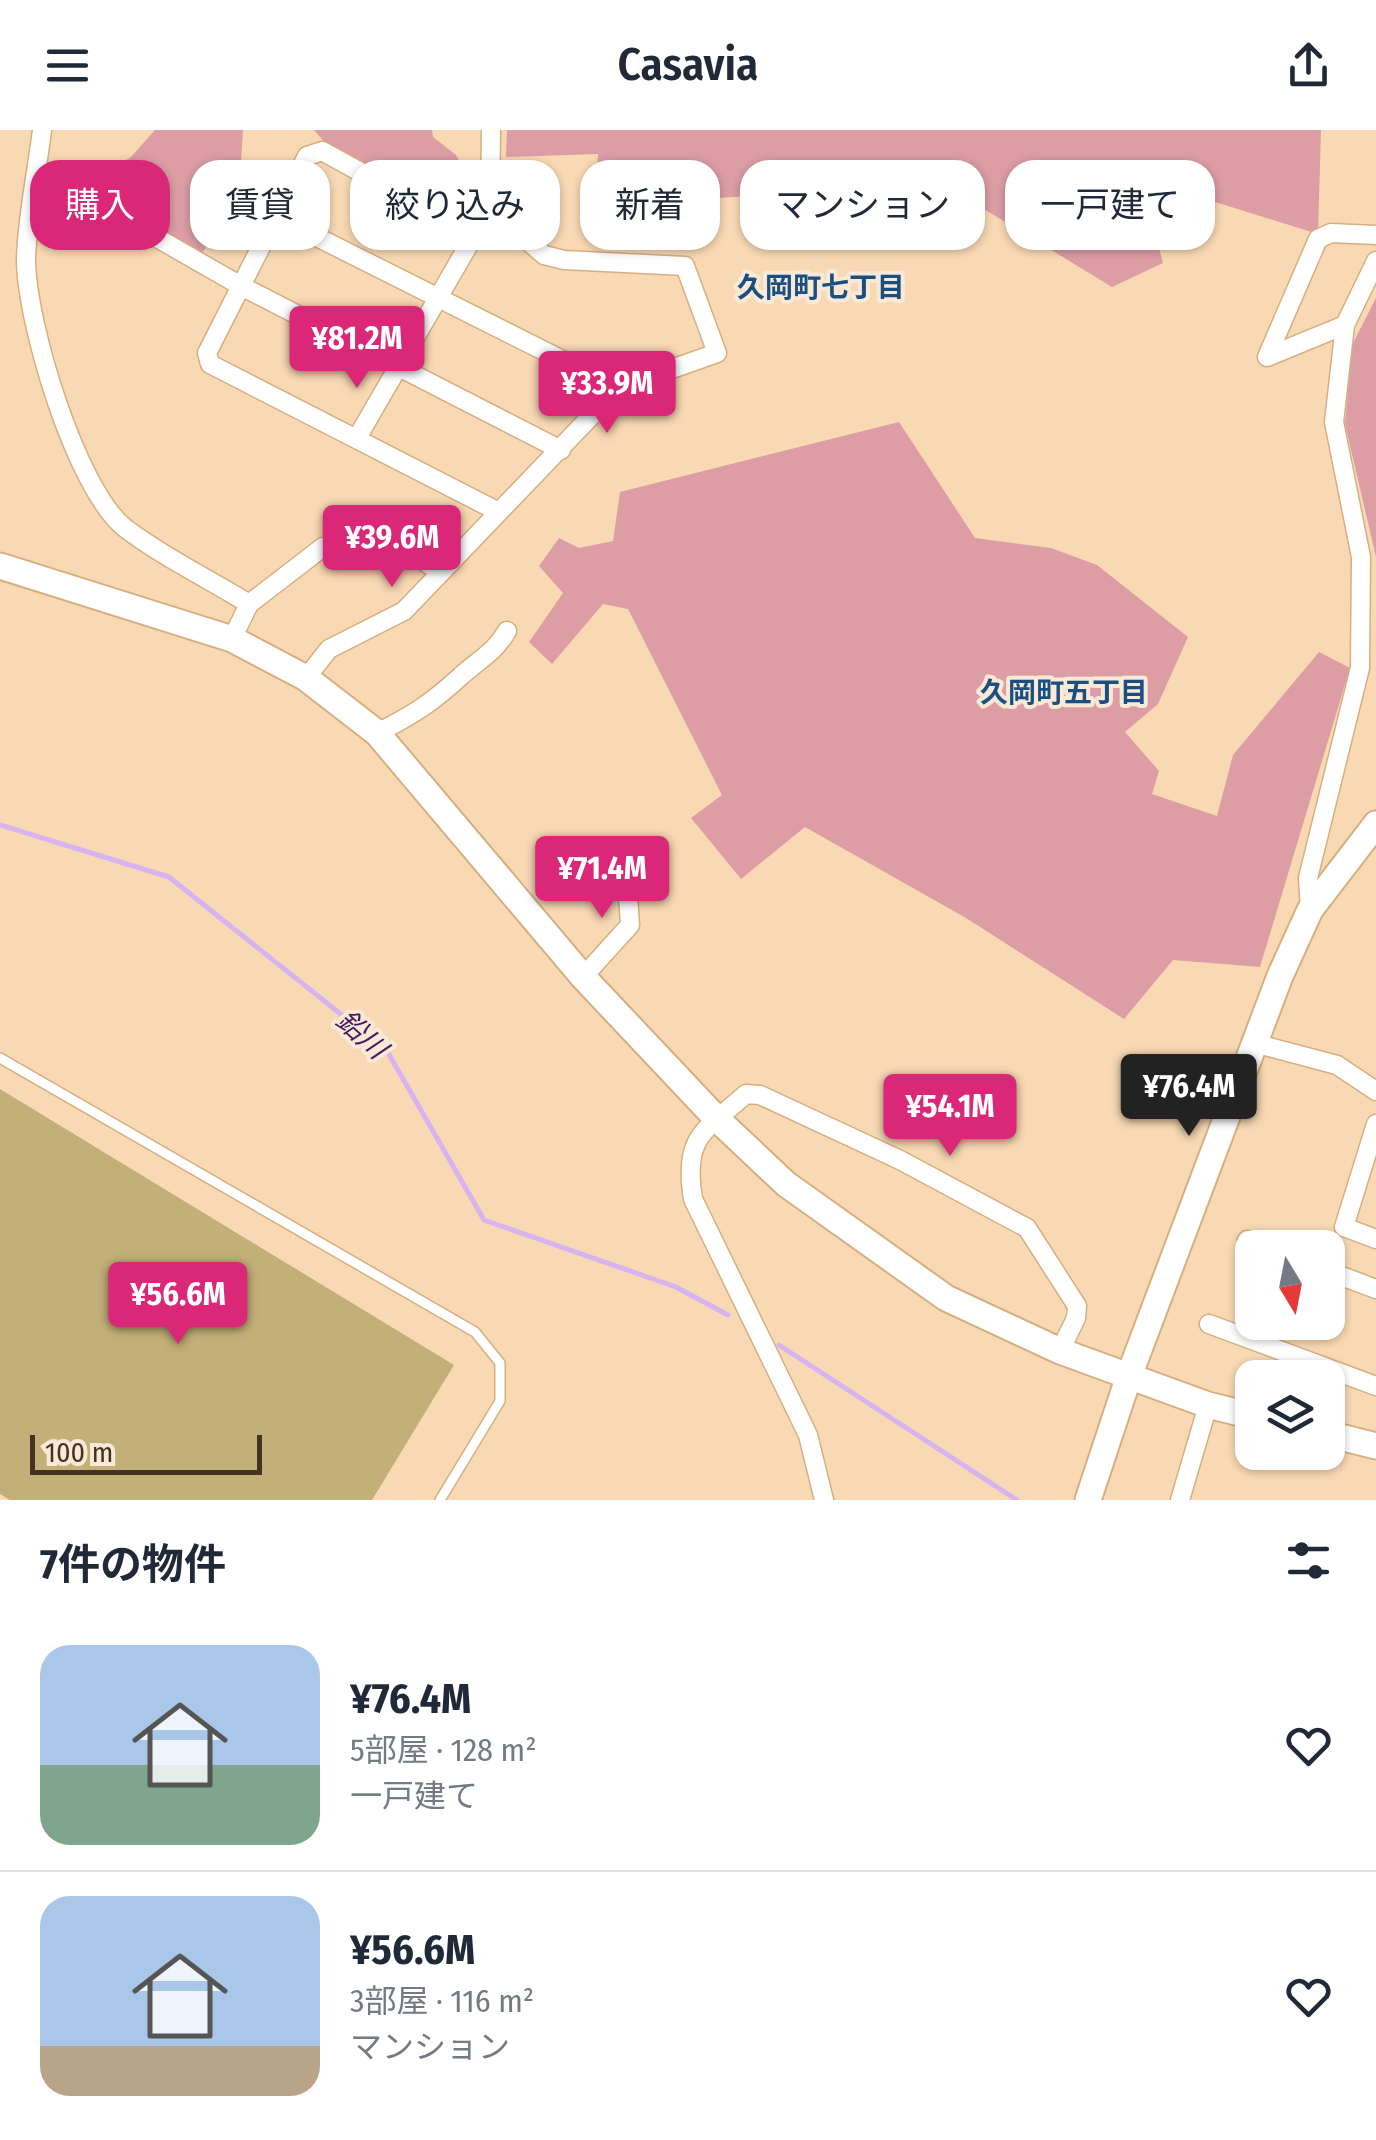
<!DOCTYPE html>
<html lang="ja">
<head>
<meta charset="utf-8">
<style>
  :root { --surface:#fff; --page:#f2f2f3; --text:#1f2937; --muted:#747a83; --line:#e0e1e3; --accent:#db2777 }
  body { margin:0; font-family:"Fira Sans Condensed","Noto Sans JP",sans-serif; background:var(--page); color:var(--text); height:100vh; display:flex; flex-direction:column; font-size:38px; white-space:nowrap }
  * { box-sizing:border-box; margin:0 }
  p { font-size:32px; color:var(--muted) }
  .icon { flex:none; width:55px; height:55px; fill:none; stroke:currentColor; stroke-width:2; stroke-linecap:round; stroke-linejoin:round }
  .map { position:relative; height:1370px; overflow:hidden }
  .panel { display:flex; flex-direction:column; background:var(--surface); flex:1 }
  .panel>* { flex:none }
  .guide { position:absolute; left:30px; top:30px; width:1318px; height:90px; display:flex; gap:20px }
  .needle { width:65px; rotate:170deg }
  .controls { position:absolute; left:1235px; top:1100px; display:grid; gap:20px }
  .controls a { display:grid; place-items:center; width:110px; height:110px; border-radius:20px; background:var(--surface); box-shadow:0 2px 8px #0004; font-size:50px }
  .scale { position:absolute; left:30px; bottom:25px; width:232px; box-sizing:border-box; padding-left:10px; border:5px solid #433421; border-top:0; font-size:28px; line-height:35px; white-space:nowrap; color:#433421; -webkit-text-stroke:8px #f9e9d6; paint-order:stroke }
  .price { position:absolute; translate:-50% -85px; padding:0 22px; border-radius:10px; background:var(--accent); color:#fff; font-size:32px; line-height:65px; filter:drop-shadow(0 2px 5px #0008) }
  .price::after { content:''; position:absolute; left:50%; top:60px; width:30px; height:22px; margin-left:-15px; background:inherit; clip-path:polygon(0 0,100% 0,50% 100%) }
  .price.selected { background:#222; color:#fff }
  ul { padding:0; list-style:none }
  li { display:flex; align-items:center; gap:30px; height:250px; padding:0 40px }
  li+li { border-top:2px solid var(--line) }
  li span { display:grid; place-items:center; flex:none; width:280px; height:200px; border-radius:30px; color:#555 }
  li>.icon { margin-inline-start:auto }
  span .icon { width:120px; height:120px; fill:#fffc; stroke-width:1 }
  li b { font-size:42px }
  h2 { display:flex; justify-content:space-between; align-items:center; height:120px; padding:0 40px; font-size:42px }
  .tag { padding:0 35px; border-radius:30px; background:var(--surface); box-shadow:0 2px 8px #0004; font-size:35px; line-height:90px }
  .tag.selected { background:var(--accent); color:#fff }
  header { display:flex; justify-content:space-between; align-items:center; height:130px; padding:0 40px; background:var(--surface); font-size:45px; font-weight:600 }
  .map>svg:first-child { display:block }
</style>
</head>
<body>
<header><svg class="icon" aria-label="menu" viewBox="0 0 24 24"><path d="M4 6h16M4 12h16M4 18h16"/></svg>Casavia<svg class="icon" aria-label="share" viewBox="0 0 24 24"><path d="M12 15V3M7 8l5-5 5 5M5 13v7h14v-7"/></svg></header>
<div class="map">
<svg width="1376" height="1370" viewBox="0 0 1376 1370">
  <rect width="100%" height="100%" fill="#f9d9b4"/>
  <path fill="#dc9da5" d="M155 0H243L239 61 200 127 130 89 87 49 130 28Z
    M314 0H432L433 7 456 25 475 60 417 61 327 15Z
    M507 0H1321L1318 104 1212 71 1155 102 1163 133 1112 157 933 48 767 65 595 75 598 24 506 27Z
    M1376 168V427L1345 294 1352 215Z
    M899 292 975 408 1051 418 1097 435 1188 507 1158 574 1125 602 1159 641 1152 664 1217 686 1233 625 1319 522 1350 538 1260 837 1173 830 1124 889 966 788 805 697 741 749 691 688 722 665 628 479 603 474 552 534 529 512 563 463 539 436 559 408 579 418 613 411 620 362Z"/>
  <g fill="none" stroke-linecap="round" stroke-linejoin="round">
    <path stroke="#d7b3f1" stroke-width="5" d="M0 695 169 747 387 921 484 1090 676 1157 728 1185
      M779 1215 1017 1370"/>
  </g>
  <path fill="#c3af78" d="M0 959 454 1235 372 1370H10L0 1364Z"/>
  <g fill="none" stroke-linecap="round" stroke-linejoin="round">
    <g stroke="#d6af81" stroke-width="12">
      <path id="lane" d="M0 928 475 1202 500 1233V1271L440 1370"/>
    </g>
    <g stroke="#d6af81" stroke-width="21">
      <path id="street" d="M42 0C37 42 27 87 26 129 26 192 76 359 125 398 163 427 209 449 249 474L232 509
        M38 45 75 49 131 93 241 156 561 320
        M277 87 618 258
        M1267 227 1318 109 1331 103 1376 105
        M1267 227 1345 195
        M357 308 490 78 491 0
        M249 474 323 417 391 409 440 442
        M306 548 329 519 404 481 618 258 717 223 685 136 564 130 544 125 490 78 406 67 322 21 307 26 207 223 210 234 497 381
        M377 603C413 585 433 572 462 545 480 529 495 522 507 501
        M1310 780 1308 748 1360 538 1361 427 1334 292 1345 195 1376 131
        M583 847 630 795 626 736
        M1254 913 1337 935 1376 961
        M1376 994 1344 1097 1376 1109
        M1247 1110 1266 1118
        M1328 1141 1376 1159
        M1209 1194 1376 1256
        M824 1370 808 1305 693 1069C683 1007 703 1002 746 964L760 965 900 1030 1027 1098 1077 1176 1076 1188 1060 1221
        M1180 1370 1208 1275"/>
    </g>
    <g stroke="#d6af81" stroke-width="29">
      <path id="secondary" d="M0 436 232 509 306 548 377 603 583 847 717 989 786 1054 946 1168 1060 1221 1208 1275 1252 1286
        M1328 1304 1376 1316
        M1088 1370 1129 1246 1280 846 1310 780 1376 694"/>
    </g>
    <use href="#lane" stroke="#fff" stroke-width="9"/>
    <use href="#street" stroke="#fff" stroke-width="18"/>
    <use href="#secondary" stroke="#fff" stroke-width="25"/>
  </g>
  <g text-anchor="middle" stroke-width="8" stroke-linejoin="round" paint-order="stroke">
    <g font-size="28" font-weight="bold" fill="#1a4f81" stroke="#f9e9d6">
      <text x="821" y="167">久岡町七丁目</text>
      <text x="1064" y="572">久岡町五丁目</text>
    </g>
    <g font-size="28" font-style="italic" fill="#461860" stroke="#f9e9d6">
      <text transform="translate(362 904) rotate(42)" y="10">鉛川</text>
    </g>
  </g>
</svg>
<div class="controls">
<a><svg class="needle" viewBox="-14 -14 28 28"><path d="M0-13l5 13h-10z" fill="#e53935"/><path d="M0 13l5-13h-10z" fill="#747a83"/></svg></a>
<a><svg class="icon" aria-label="layers" viewBox="0 0 24 24"><path d="M12 4l9 5-9 5-9-5zM3 14l9 5 9-5"/></svg></a>
</div>
<div class="scale">100 m</div>
<b class="price" style="left:357px;top:261px">¥81.2M</b>
<b class="price" style="left:607px;top:306px">¥33.9M</b>
<b class="price" style="left:392px;top:460px">¥39.6M</b>
<b class="price" style="left:602px;top:791px">¥71.4M</b>
<b class="price selected" style="left:1189px;top:1009px">¥76.4M</b>
<b class="price" style="left:950px;top:1029px">¥54.1M</b>
<b class="price" style="left:178px;top:1217px">¥56.6M</b>
<div class="guide">
<a class="tag selected">購入</a>
<a class="tag">賃貸</a>
<a class="tag">絞り込み</a>
<a class="tag">新着</a>
<a class="tag">マンション</a>
<a class="tag">一戸建て</a>
</div>
</div>
<section class="panel">
<h2>7件の物件<svg class="icon" aria-label="filters" viewBox="0 0 24 24"><path d="M4 7h16M4 17h16"/><circle cx="9" cy="7" r="2"/><circle cx="15" cy="17" r="2"/></svg></h2>
<ul>
<li><span style="background:linear-gradient(#a9c7e8 60%,#7fa58c 0)"><svg class="icon" aria-label="home" viewBox="0 0 24 24"><path d="M3 11l9-7 9 7M6 9v11h12V9"/></svg></span><div><b>¥76.4M</b><p>5部屋 · 128 m²</p><p>一戸建て</p></div><svg class="icon" aria-label="heart" viewBox="0 0 24 24"><path d="M12 20l-8-8c-3-5 5-10 8-4 3-6 11-1 8 4z"/></svg></li>
<li><span style="background:linear-gradient(#a9c7e8 75%,#b9a48a 0)"><svg class="icon" aria-label="home" viewBox="0 0 24 24"><path d="M3 11l9-7 9 7M6 9v11h12V9"/></svg></span><div><b>¥56.6M</b><p>3部屋 · 116 m²</p><p>マンション</p></div><svg class="icon" aria-label="heart" viewBox="0 0 24 24"><path d="M12 20l-8-8c-3-5 5-10 8-4 3-6 11-1 8 4z"/></svg></li>
</ul>
</section>
</body>
</html>
